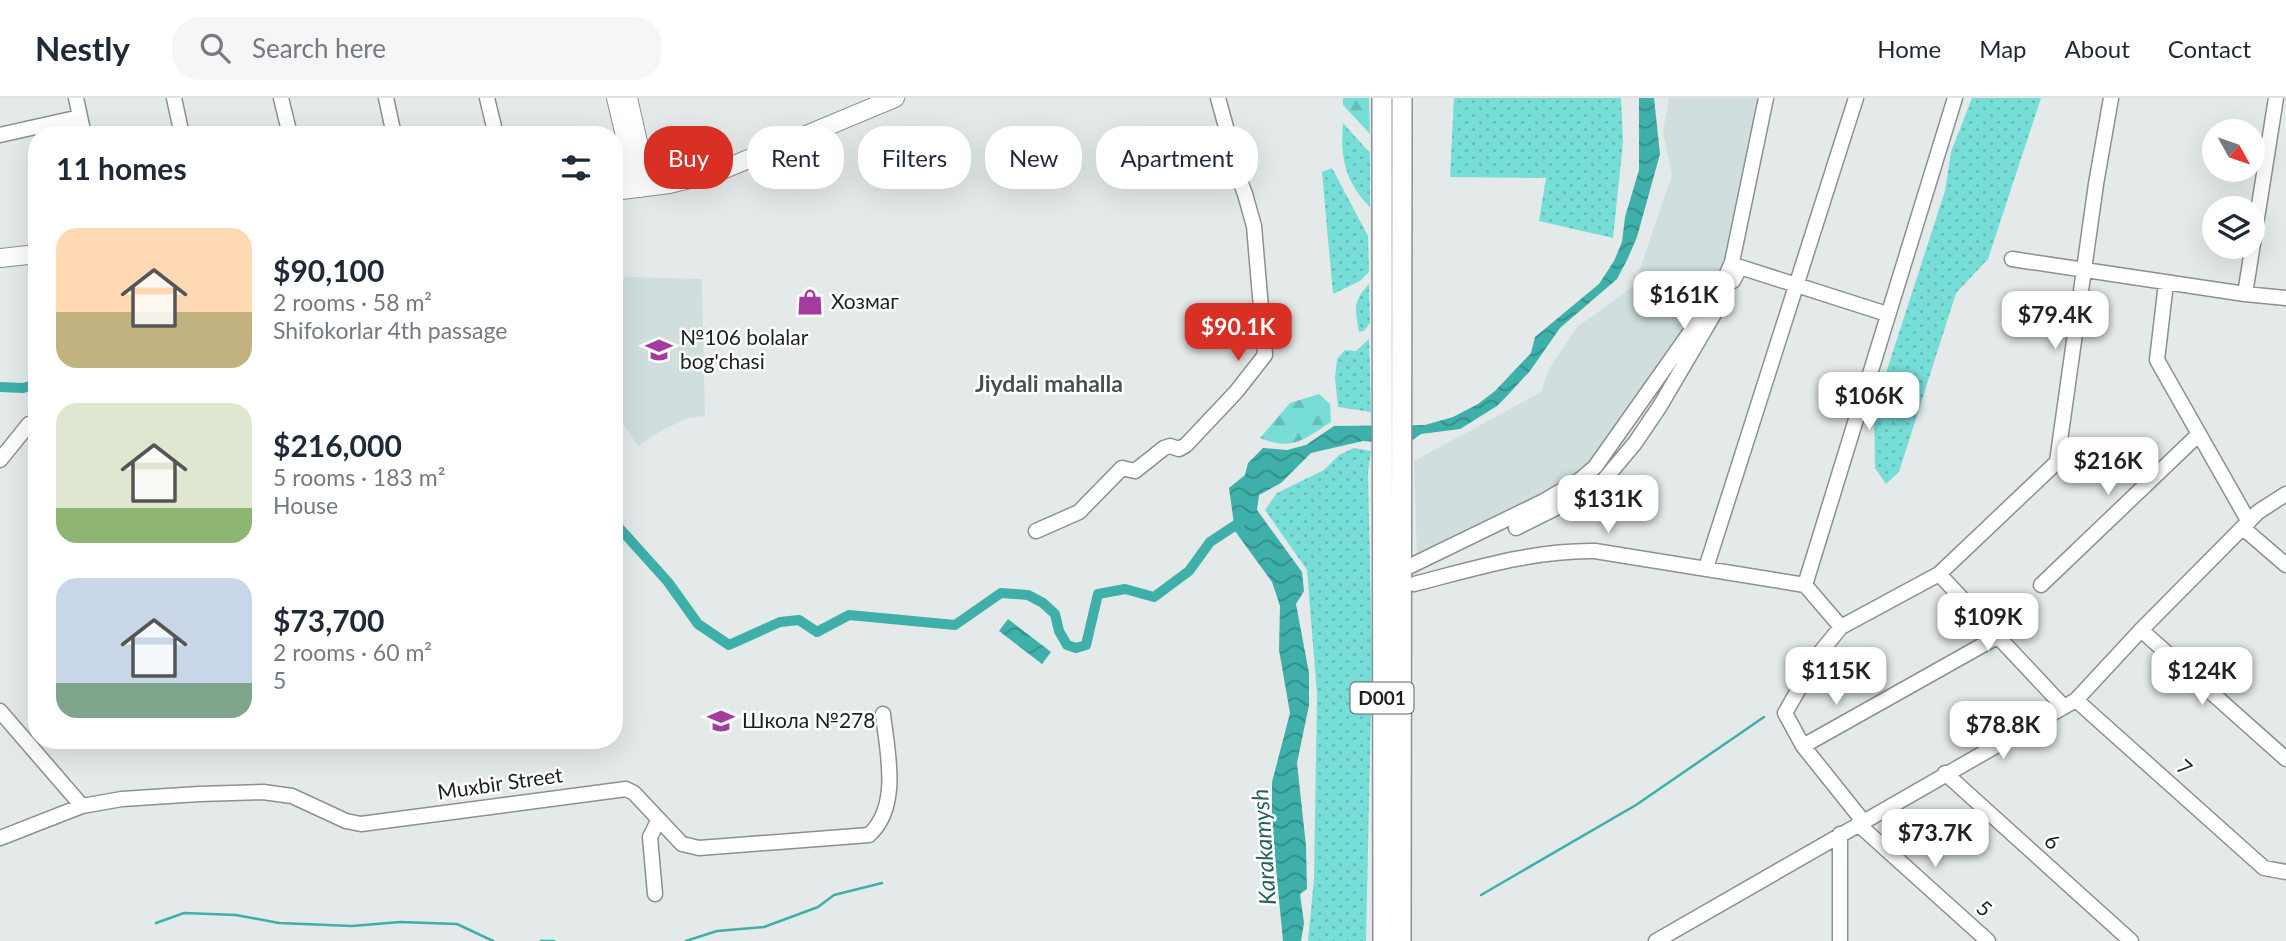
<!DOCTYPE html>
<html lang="en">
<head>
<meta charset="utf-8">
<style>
  :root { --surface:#fff; --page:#f6f6f7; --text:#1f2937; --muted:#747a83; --line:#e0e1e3; --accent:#d93025 }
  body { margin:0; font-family:Lato,sans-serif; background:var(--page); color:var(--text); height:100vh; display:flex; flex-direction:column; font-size:26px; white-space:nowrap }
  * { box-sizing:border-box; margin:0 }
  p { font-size:23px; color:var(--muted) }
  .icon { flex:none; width:38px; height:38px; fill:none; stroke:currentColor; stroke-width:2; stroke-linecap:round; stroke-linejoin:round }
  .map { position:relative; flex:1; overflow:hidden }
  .details { position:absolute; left:28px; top:28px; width:595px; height:623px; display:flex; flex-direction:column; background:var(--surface); border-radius:28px; box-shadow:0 7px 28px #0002 }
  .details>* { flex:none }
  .top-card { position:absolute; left:644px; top:28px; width:665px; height:63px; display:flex; gap:14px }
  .needle { width:46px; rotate:130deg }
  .fabs { position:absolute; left:2202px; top:21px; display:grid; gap:14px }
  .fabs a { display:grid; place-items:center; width:63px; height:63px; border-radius:50%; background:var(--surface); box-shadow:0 7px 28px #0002; font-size:35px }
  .price { position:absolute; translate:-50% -60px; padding:0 16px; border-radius:14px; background:#fff; color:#222; font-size:23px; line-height:46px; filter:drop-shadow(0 2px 4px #0008) }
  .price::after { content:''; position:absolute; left:50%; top:42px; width:21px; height:16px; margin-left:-10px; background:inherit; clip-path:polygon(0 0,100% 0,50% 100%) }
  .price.active { background:var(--accent); color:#fff }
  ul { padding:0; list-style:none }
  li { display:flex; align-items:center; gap:21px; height:175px; padding:0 28px }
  li span { display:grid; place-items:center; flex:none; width:196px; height:140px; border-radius:21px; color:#555 }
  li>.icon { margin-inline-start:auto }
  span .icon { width:84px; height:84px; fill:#fffc; stroke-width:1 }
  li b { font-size:30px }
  h2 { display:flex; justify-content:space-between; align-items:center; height:84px; padding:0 28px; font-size:30px }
  .pill { padding:0 24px; border-radius:28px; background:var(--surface); box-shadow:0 7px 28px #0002; font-size:24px; line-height:63px }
  .pill.active { background:var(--accent); color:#fff }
  header { display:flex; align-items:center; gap:42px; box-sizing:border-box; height:98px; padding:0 35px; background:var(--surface); border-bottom:2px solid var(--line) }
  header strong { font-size:33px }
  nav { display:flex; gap:38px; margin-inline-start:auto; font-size:24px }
  .search { width:490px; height:63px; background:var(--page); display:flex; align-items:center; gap:18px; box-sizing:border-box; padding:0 24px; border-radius:28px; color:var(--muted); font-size:26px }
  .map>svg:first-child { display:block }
</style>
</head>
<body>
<header>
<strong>Nestly</strong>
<div class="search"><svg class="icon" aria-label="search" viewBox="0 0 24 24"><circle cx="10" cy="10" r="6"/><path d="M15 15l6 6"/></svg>Search here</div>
<nav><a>Home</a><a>Map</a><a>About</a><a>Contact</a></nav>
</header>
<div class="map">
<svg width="2286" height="843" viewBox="0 0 2286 843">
  <defs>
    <pattern id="grass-dots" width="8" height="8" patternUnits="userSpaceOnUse" patternTransform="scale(1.75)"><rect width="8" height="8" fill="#77ddd7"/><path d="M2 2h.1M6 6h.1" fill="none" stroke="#66bdb8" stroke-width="1.8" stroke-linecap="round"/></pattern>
    <pattern id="forest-firs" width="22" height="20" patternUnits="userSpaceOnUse" patternTransform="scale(1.75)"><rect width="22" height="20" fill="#77ddd7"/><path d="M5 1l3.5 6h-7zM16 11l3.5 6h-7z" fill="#66bdb8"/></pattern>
    <pattern id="water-waves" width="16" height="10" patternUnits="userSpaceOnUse" patternTransform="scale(1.75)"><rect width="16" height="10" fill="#3eafa9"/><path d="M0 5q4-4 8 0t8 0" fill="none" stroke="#338e89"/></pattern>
  </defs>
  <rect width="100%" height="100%" fill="#e3eae9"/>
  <path fill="#d0dfde" d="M1669 0H1771L1732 174 1594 359 1568 385 1417 460 1414 363 1541 294 1548 273 1577 229 1634 188 1672 77 1663 34Z
    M626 179 702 181 705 318 689 320 664 331 638 348 614 312V192Z"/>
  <path fill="url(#grass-dots)" d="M1454 0H1621L1623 44 1613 140 1539 123 1546 80 1450 79Z
    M1972 0H2041L1988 161 1956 195 1899 374 1886 386 1875 370 1874 312 1945 93 1951 54Z
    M1343 25 1370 55V109C1345 84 1340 59 1343 25Z
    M1332 70 1368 138 1369 174 1360 183 1333 196 1322 74Z
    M1369 186 1370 225 1364 233 1359 234C1355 209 1352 205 1369 186Z
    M1369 241 1371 314 1338 309 1335 280 1337 261 1345 252 1356 253Z
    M1354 350 1371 353 1368 374 1372 563 1366 843H1308L1314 781 1317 596 1307 472 1265 412 1277 395 1324 372 1339 357Z"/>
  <path fill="url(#forest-firs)" d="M1343 0H1369L1370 36 1343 7Z
    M1319 296 1330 306 1331 324C1303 342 1293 353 1260 340L1290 305Z"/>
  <path fill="url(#water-waves)" d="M1639 0H1654L1660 56 1637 139 1628 160 1617 181 1560 230 1530 273 1505 300 1497 308 1460 331 1421 336 1407 346 1363 343 1311 355 1281 385 1259 397 1257 412 1302 474 1304 493 1296 506 1309 575V607L1297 665 1306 748 1307 791 1300 796 1304 825 1301 843H1283L1272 728V684L1290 615 1279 552 1280 508 1272 484 1235 433 1229 390 1245 377 1248 365 1263 350 1287 352 1306 347 1334 328 1425 327 1453 319 1478 306 1495 293 1531 255 1535 239 1599 186 1614 163 1622 144 1625 119 1639 72Z
    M1008 521 1051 554 1042 566 999 533Z"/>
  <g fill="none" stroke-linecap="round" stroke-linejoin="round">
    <path stroke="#3eafa9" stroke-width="2.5" d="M1481 797 1636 707 1764 619
      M156 825 184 815 236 817 279 825 352 828 400 824 457 826 493 843
      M541 843H554
      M686 843 717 833 764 829 818 809 834 797 882 785"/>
    <path stroke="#3eafa9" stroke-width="10" d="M0 289 23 290 37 286
      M614 424 668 484 698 526 729 547 780 524 799 522 817 534 849 517 955 527 1001 495 1028 497 1043 505 1055 516 1059 533 1067 547 1076 550 1086 547 1098 496 1125 491 1154 499 1189 473 1210 444 1242 423"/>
    <g stroke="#8b9190" stroke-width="17">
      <path id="minor" d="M76 0 84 37
        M174 0 182 37
        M281 0 290 37
        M386 0 394 37
        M487 0 496 37
        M0 37 80 19
        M2012 161 2245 196 2286 200
        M1733 183 1740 169 1887 216
        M2166 185 2157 262 2249 424
        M2245 196 2276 0
        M0 362 29 326
        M1516 430 1572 402 1604 382 1635 345 1660 308 1714 216
        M2243 430 2286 467
        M1036 433 1079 414 1122 370 1135 373 1164 350 1170 348 1179 351 1186 347 1236 294 1265 257 1254 128 1245 96 1227 48 1226 29 1218 0
        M1706 470 1856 0
        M1400 473 1544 403 1581 381 1595 369 1720 192 1732 164 1766 0
        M1939 476 2064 609
        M1414 486C1473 471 1533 452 1595 453L1805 487
        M2041 487 2199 336
        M1841 529 1939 476 2057 364 2096 86 2111 0
        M2141 532 2286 661
        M2076 602 2264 770 2286 774
        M0 613 82 708
        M1803 648 1785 615 1819 556 1841 529 1805 487 1955 0
        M1945 675 2131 843
        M1863 723 1803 648 1997 539
        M1858 726 1988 843
        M0 740 82 708 122 701 199 696 263 694 292 698 346 723 361 726 626 691 634 695 682 746 699 750 869 737C901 708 887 653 883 616
        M655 796 650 739 658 723
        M1656 843 2076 602 2141 532 2258 414 2286 396
        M1840 843V736"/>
    </g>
    <g stroke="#8b9190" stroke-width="20">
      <path id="major" d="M616 0 627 46 632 81 640 90
        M628 0 646 79 640 90
        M614 93 669 86 715 75 895 0
        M0 160 37 156"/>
    </g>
    <g stroke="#8b9190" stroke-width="22">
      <path id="highway" d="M1382 0 1383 843
        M1401 843 1402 0"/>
    </g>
    <use href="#minor" stroke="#fff" stroke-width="14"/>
    <use href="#major" stroke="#fff" stroke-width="18"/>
    <use href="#highway" stroke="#fff" stroke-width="19"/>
  </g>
  <defs>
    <g id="shop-bare" transform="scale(2.1)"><path d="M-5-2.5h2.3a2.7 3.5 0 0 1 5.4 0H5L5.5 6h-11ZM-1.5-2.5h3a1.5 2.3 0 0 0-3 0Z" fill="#a43b9e" stroke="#fff" stroke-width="2.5" paint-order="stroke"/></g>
    <g id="school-bare" transform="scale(2.1)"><path d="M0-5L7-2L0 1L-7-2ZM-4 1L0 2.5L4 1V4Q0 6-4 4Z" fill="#a43b9e" stroke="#fff" stroke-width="2.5" paint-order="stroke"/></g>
  </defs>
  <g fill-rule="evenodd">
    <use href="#shop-bare" x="810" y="204"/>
    <use href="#school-bare" x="659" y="252"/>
    <use href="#school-bare" x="721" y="623"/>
  </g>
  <g text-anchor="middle" stroke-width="5" stroke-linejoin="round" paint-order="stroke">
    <rect fill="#fff" stroke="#626363" stroke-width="2" x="1350.5" y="584.5" width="63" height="31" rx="5"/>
    <g font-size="19" font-weight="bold" fill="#1e2020">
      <text x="1382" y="607">D001</text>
    </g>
    <g font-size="21" fill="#1e2020" stroke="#fff" text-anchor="start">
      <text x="831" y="211">Хозмаг</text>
      <text x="680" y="247">№106 bolalar<tspan x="680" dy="24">bog'chasi</tspan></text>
      <text x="742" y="630">Школа №278</text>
    </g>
    <g font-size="21" fill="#1e2020" stroke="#fff">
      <text transform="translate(2184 670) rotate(42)" y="7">7</text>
      <text transform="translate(500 686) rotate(-8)" y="7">Muxbir Street</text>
      <text transform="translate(2052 744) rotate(42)" y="7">6</text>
      <text transform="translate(1984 811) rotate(42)" y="7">5</text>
    </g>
    <g font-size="23" font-weight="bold" fill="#4a4f4f" stroke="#fff">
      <text x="1049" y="294">Jiydali mahalla</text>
    </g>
    <g font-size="23" font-style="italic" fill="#25625e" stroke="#fff">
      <text transform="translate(1264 749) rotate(-94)" y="8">Karakamysh</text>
    </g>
  </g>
</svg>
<div class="fabs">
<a><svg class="needle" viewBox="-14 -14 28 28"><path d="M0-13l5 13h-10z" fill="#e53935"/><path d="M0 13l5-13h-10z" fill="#747a83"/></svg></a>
<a><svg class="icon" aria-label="layers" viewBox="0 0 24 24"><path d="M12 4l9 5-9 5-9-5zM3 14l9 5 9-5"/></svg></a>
</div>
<b class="price" style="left:1684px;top:233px">$161K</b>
<b class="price" style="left:2055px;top:253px">$79.4K</b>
<b class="price active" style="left:1238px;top:265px">$90.1K</b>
<b class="price" style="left:1869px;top:334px">$106K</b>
<b class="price" style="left:2108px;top:399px">$216K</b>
<b class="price" style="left:1608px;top:437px">$131K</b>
<b class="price" style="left:1988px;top:555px">$109K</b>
<b class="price" style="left:1836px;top:609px">$115K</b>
<b class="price" style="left:2202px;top:609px">$124K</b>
<b class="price" style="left:2003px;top:663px">$78.8K</b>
<b class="price" style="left:1935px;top:771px">$73.7K</b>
<div class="top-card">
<a class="pill active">Buy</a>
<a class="pill">Rent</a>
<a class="pill">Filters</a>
<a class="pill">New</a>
<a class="pill">Apartment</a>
</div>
<section class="details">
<h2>11 homes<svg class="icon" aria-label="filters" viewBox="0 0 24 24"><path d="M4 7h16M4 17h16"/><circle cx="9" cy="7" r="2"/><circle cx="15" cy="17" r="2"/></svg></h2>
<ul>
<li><span style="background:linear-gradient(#ffd9b3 60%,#c2b280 0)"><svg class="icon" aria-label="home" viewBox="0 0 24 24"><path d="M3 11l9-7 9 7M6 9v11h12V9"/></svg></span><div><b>$90,100</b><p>2 rooms · 58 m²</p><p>Shifokorlar 4th passage</p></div></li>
<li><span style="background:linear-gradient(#dfe7d0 75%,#8fb573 0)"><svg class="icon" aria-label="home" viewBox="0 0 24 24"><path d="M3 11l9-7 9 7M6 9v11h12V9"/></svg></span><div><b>$216,000</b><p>5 rooms · 183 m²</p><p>House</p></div></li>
<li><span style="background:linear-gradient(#c9d6e8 75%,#7fa58c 0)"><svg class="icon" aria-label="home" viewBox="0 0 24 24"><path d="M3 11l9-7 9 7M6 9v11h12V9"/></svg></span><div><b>$73,700</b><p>2 rooms · 60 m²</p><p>5</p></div></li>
</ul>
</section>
</div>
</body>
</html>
